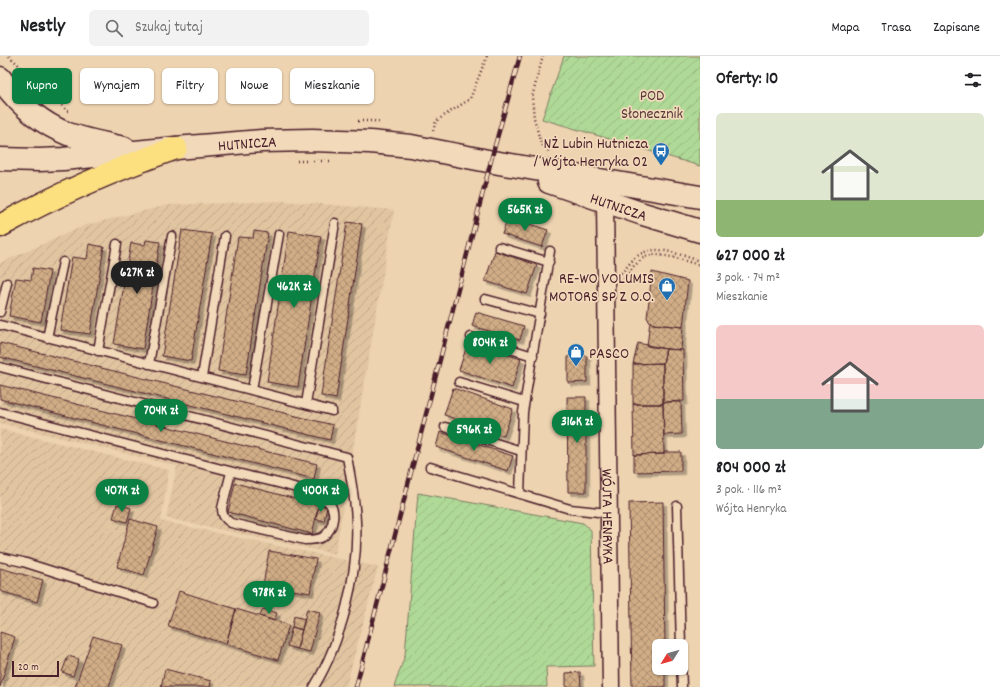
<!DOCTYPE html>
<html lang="pl">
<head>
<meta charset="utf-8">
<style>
  :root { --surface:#fff; --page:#f2f2f2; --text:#202124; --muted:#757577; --line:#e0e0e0; --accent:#0b8043 }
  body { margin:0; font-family:Dekko,sans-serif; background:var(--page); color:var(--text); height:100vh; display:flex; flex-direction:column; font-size:15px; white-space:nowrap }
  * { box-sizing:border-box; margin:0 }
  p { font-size:13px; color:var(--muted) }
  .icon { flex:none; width:22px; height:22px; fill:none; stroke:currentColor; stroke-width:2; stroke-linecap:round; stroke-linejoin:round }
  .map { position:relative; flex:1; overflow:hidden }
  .details { display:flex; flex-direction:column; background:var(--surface); width:300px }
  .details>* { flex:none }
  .guide { position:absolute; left:12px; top:12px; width:380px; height:36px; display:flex; gap:8px }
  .needle { width:26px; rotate:233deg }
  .buttons { position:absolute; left:652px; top:583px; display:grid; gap:8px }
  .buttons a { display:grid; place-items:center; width:36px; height:36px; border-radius:6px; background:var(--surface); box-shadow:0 1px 3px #0004; font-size:20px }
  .scale { position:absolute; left:12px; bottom:10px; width:47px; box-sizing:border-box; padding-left:4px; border:2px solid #4a1f2b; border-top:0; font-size:11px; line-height:14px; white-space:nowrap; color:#4a1f2b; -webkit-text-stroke:3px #f1d9b9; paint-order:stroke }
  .price { position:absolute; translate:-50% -34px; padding:0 9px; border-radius:14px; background:var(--accent); color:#fff; font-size:13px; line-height:26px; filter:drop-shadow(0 1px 2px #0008) }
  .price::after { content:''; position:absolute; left:50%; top:24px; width:12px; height:9px; margin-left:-6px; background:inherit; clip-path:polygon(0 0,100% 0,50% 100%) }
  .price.on { background:#222; color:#fff }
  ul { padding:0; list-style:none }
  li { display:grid; align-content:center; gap:8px; height:212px; padding:0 16px }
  li span { display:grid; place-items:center; height:124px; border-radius:6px; color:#555 }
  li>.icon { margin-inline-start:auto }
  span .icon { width:72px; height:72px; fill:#fffc; stroke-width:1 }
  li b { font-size:17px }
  h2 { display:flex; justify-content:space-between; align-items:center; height:48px; padding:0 16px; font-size:17px }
  .chip { padding:0 14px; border-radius:6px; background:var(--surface); box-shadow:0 1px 3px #0004; font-size:14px; line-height:36px }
  .chip.on { background:var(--accent); color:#fff }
  header { display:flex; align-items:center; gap:24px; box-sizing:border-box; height:56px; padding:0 20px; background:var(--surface); border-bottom:1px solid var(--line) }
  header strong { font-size:19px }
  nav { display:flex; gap:22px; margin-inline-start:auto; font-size:14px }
  .search { width:280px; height:36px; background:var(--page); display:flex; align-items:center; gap:10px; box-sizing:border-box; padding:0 14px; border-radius:6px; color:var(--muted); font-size:15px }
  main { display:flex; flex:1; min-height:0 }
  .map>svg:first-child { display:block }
</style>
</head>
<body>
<header>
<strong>Nestly</strong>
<div class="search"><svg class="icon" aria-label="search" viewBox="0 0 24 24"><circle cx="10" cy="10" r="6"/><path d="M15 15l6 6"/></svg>Szukaj tutaj</div>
<nav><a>Mapa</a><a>Trasa</a><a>Zapisane</a></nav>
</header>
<main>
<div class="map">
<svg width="700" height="631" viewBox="0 0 700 631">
  <defs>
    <pattern id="industrial-furrows" width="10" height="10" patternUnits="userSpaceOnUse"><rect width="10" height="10" fill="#e1c5a1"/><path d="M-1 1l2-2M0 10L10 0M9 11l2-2" fill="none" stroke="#c3a98b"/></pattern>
    <pattern id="garden-furrows" width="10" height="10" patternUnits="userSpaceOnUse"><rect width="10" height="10" fill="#afd997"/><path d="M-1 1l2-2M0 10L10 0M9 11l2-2" fill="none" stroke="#98ba82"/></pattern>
    <pattern id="building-cross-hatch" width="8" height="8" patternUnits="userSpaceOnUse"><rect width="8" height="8" fill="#d0ad86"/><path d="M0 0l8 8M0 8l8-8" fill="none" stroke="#ab8c6e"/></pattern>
    <filter id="shadow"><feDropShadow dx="3.5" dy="3.5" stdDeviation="0" flood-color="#0004"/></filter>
  </defs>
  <rect width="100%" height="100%" fill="#edd3b0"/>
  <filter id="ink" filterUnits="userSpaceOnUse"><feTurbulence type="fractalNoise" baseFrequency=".025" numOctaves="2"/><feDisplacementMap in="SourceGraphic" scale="8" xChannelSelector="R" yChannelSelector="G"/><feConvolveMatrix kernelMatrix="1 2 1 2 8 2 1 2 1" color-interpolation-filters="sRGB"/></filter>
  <g filter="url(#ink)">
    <path fill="url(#industrial-furrows)" d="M284 145 394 154 335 498 166 462 177 410 0 367V207L86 169 168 149Z
      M0 373 169 414 161 465 378 511 346 631H0Z"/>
    <path fill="url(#garden-furrows)" stroke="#7c7c61" d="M564 0H700V110L542 63Z
      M418 437 583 467 591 474 594 610 546 611 547 631H394L405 599Z"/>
    <path fill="url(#building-cross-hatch)" stroke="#4a1f2b" filter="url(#shadow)" d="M508 161 548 174 542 191 502 178Z
      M347 166 362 168 336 343 321 340Z
      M182 174 212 178 191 305 162 300Z
      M254 175 268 177 246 319 218 315 238 181 253 182Z
      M289 175 321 180 298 331 267 326Z
      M146 184 160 186 143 293 114 288 131 187 145 189Z
      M89 188 104 191 90 278 60 274 72 201 87 203Z
      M495 195 537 209 527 238 485 225Z
      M33 212 50 215 41 266 9 260 16 222 31 224Z
      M652 216 688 225 683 271 653 268 647 262Z
      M476 256 524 270 520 284 472 270Z
      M650 265 653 268 683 271 681 294 666 293 647 290Z
      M468 286 521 303 512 332 459 314Z
      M0 287 333 369 330 384 0 301Z
      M638 287 666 293 663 307 633 308Z
      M666 293 683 294 684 345 663 346V307Z
      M568 300H587V326L568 327Z
      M663 307V348H633V308Z
      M0 329 317 408 314 423 0 343Z
      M453 332 513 353 504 380 444 359Z
      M567 341H586V436H568Z
      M663 346H681L682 378 664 379Z
      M633 348H663L664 398 634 399Z
      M440 376 513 400 508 415 436 391Z
      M664 396H681V415L634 416V399L664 398Z
      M235 427 319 449 312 478 228 456Z
      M663 446 665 590H659V612H665V631H632L629 447Z
      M117 448 131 452 127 466 113 462Z
      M319 449 327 451 324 465 315 463Z
      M130 463 158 471 144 519 117 511Z
      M269 495 316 503 310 537 263 529Z
      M0 512 43 524 37 546 0 535Z
      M179 535 236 553 226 588 168 570Z
      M236 553 289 569 278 604 226 588Z
      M263 553 277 557 274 565 260 560Z
      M307 553 320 556 310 596 297 593Z
      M294 560 305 563 302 574 292 571Z
      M292 571 302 574 297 593 287 590Z
      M0 576 15 581 0 631Z
      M93 580 122 589 109 631H75Z
      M68 600 79 603 73 620 62 616Z
      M165 613 211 625 210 631H161Z
      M580 616 581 631H566V617Z"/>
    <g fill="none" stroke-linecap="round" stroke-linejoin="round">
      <g stroke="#4a1f2b" stroke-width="11">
        <path id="service" d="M499 191 549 206
          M485 243 540 258
          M0 256 7 227
          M0 269 332 355
          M471 281 533 300
          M47 282 63 206
          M98 295 117 188
          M149 308 172 180
          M0 311 347 401C351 422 355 443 356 465 359 517 341 587 314 631
          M202 321 225 180
          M459 326 524 346
          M252 334 279 178
          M306 348 335 167
          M0 356C82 377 163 398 245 419 264 424 312 433 326 444 338 453 334 473 323 481 317 484 312 484 305 484L231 467C225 463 222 460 222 452L231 416
          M445 371 521 395
          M430 411 570 453 608 457
          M520 438 523 356 550 195
          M677 450 681 590
          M0 501 23 506 153 547
          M681 605 682 631"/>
      </g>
      <g stroke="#4a1f2b" stroke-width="19">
        <g id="minor">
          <path id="s1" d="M602 135 605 146 611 631"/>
        </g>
      </g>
      <g stroke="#4a1f2b" stroke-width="25">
        <g id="secondary">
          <path d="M0 22C17 46 40 67 68 78 86 84 106 88 124 92"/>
          <path id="s2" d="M0 103 39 104 63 103 176 92 262 85 312 84 370 86 411 90 493 106 700 141"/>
          <path id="s3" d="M549 126 643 158 700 175"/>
        </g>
      </g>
      <g stroke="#4a1f2b" stroke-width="25">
        <path id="primary" d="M0 170C56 139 116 113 176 92"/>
      </g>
      <path stroke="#4a1f2b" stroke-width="2.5" stroke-dasharray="1 3" stroke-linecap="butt" d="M9 0 70 57
        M543 0 532 41 534 62 541 88 551 97
        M358 65H374L381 67
        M433 75 436 65 470 43 487 0
        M297 105H330
        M621 217C627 212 632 203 639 199 656 187 682 200 700 205
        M620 225C628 222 629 214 635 209 638 207 641 203 645 201 658 194 686 206 700 209"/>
      <use href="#service" stroke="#f1d9b9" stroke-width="8"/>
      <use href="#minor" stroke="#f1d9b9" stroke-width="16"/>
      <use href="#secondary" stroke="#f1d9b9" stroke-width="22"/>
      <use href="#primary" stroke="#fce080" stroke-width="22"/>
      <g stroke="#4a1f2b" stroke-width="4.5">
        <path id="rail" d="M356 631 494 93 520 0"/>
      </g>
      <use href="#rail" stroke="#f1d9b9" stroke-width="3" stroke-dasharray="9" stroke-linecap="butt"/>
    </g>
  </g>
  <defs>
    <g id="bus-pin" transform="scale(0.9)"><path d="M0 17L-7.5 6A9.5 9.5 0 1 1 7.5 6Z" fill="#1f6fb2" stroke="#f1d9b9"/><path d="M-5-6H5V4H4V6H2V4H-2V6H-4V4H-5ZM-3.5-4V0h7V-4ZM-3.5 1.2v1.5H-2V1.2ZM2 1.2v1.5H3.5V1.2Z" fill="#fff"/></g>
    <g id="shop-pin" transform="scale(0.9)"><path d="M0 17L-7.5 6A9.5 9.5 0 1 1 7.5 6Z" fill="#1f6fb2" stroke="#f1d9b9"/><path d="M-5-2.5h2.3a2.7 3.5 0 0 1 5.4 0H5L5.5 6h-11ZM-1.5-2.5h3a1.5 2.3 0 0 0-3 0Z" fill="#fff"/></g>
  </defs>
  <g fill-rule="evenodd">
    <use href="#bus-pin" x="661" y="95"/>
    <use href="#shop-pin" x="667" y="230"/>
    <use href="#shop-pin" x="576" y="296"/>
  </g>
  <g text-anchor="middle" stroke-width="3.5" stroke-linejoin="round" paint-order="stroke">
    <g font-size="16" fill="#593b3b" stroke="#f1d9b9">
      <text x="652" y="44">POD<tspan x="652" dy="18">Słonecznik</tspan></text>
    </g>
    <g font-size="16" fill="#4a1f2b" stroke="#f1d9b9" text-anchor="end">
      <text x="648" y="92">NŻ Lubin Hutnicza<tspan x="648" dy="18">/ Wójta Henryka 02</tspan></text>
      <text x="654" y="227">RE-WO VOLUMIS<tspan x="654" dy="18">MOTORS SP Z O.O.</tspan></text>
      <text x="589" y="302" text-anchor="start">PASCO</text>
    </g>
    <g font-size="16" fill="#4a1f2b" stroke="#f1d9b9">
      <text dy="6" stroke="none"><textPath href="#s2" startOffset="248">HUTNICZA</textPath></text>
      <text dy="6" stroke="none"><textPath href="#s3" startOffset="74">HUTNICZA</textPath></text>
      <text dy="6" stroke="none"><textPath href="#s1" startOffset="326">WÓJTA HENRYKA</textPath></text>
    </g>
  </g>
</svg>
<div class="buttons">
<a><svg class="needle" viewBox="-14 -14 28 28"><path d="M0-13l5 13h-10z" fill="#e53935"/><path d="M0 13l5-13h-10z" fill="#757577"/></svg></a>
</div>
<div class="scale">20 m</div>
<b class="price" style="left:525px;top:176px">565K zł</b>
<b class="price on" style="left:137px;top:239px">627K zł</b>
<b class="price" style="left:294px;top:253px">462K zł</b>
<b class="price" style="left:490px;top:309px">804K zł</b>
<b class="price" style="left:161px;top:377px">704K zł</b>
<b class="price" style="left:577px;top:388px">316K zł</b>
<b class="price" style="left:474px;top:396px">596K zł</b>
<b class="price" style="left:122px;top:457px">407K zł</b>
<b class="price" style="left:321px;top:457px">400K zł</b>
<b class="price" style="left:269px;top:559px">978K zł</b>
<div class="guide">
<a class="chip on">Kupno</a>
<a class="chip">Wynajem</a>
<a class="chip">Filtry</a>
<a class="chip">Nowe</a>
<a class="chip">Mieszkanie</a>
</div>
</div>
<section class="details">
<h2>Oferty: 10<svg class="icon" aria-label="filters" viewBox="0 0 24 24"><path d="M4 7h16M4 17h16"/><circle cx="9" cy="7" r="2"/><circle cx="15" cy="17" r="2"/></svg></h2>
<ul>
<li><span style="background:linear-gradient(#dfe7d0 70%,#8fb573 0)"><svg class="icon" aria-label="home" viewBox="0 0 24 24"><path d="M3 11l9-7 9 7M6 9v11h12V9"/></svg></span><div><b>627 000 zł</b><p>3 pok. · 74 m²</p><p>Mieszkanie</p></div></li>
<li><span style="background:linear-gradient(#f6c9c9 60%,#7fa58c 0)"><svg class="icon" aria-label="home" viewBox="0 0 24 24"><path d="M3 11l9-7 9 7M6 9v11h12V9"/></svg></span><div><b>804 000 zł</b><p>3 pok. · 116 m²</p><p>Wójta Henryka</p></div></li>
</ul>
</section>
</main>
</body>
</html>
